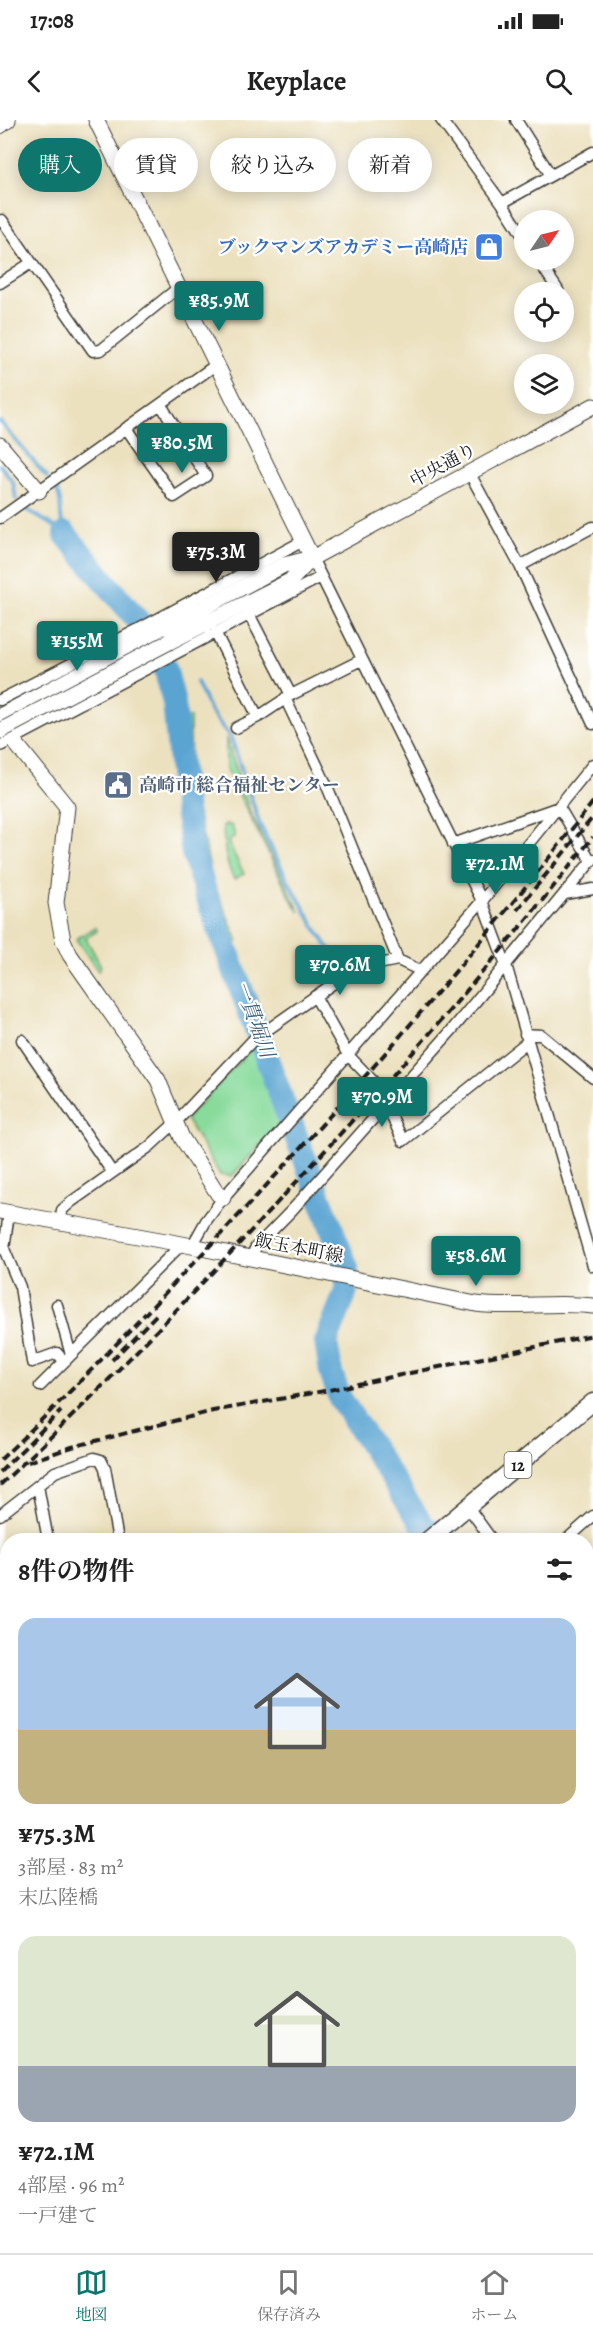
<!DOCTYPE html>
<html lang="ja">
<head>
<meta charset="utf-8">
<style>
  :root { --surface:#fff; --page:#f6f6f6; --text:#222; --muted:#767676; --line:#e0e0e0; --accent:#0f766e }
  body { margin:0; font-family:Alegreya,"Noto Serif JP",serif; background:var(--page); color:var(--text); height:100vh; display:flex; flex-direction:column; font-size:22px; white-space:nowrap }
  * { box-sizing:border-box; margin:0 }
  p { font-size:20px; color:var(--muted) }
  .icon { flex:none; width:33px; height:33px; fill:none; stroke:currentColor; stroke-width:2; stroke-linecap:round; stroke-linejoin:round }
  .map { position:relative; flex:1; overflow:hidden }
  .side { position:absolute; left:0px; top:1413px; width:594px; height:720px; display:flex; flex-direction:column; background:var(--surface); border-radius:24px 24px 0 0; box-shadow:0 3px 15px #0003 }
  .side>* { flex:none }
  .hud { position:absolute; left:18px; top:18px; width:558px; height:54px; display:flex; gap:12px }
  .needle { width:39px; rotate:55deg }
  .tools { position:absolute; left:514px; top:90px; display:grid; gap:12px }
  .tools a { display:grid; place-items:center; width:60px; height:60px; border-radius:50%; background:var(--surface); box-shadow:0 3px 15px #0003; font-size:30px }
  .price { position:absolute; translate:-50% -51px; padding:0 14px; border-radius:6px; background:var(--accent); color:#fff; font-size:20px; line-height:39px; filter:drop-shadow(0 2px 3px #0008) }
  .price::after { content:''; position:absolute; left:50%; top:36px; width:18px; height:14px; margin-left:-9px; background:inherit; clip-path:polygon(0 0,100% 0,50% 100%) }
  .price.active { background:#222; color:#fff }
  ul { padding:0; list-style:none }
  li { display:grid; align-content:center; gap:12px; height:318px; padding:0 18px }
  li span { display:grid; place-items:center; height:186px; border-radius:18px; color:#555 }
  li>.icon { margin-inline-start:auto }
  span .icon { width:108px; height:108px; fill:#fffc; stroke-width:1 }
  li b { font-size:26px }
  h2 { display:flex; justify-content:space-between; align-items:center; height:72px; padding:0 18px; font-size:26px }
  .chip { padding:0 21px; border-radius:27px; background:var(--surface); box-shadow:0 3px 15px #0003; font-size:21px; line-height:54px }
  .chip.active { background:var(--accent); color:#fff }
  .status { display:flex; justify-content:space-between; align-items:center; height:42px; padding:0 30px; background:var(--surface); direction:ltr }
  .status svg { height:16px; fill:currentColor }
  header { display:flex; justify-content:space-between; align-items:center; height:78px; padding:0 18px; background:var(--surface); font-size:27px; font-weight:700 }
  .tabs { display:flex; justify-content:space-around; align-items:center; height:84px; border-top:2px solid var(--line); background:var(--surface); font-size:16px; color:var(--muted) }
  .tabs a { display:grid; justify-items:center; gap:3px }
  .tabs .active { color:var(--accent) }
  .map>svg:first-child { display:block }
</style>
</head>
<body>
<div class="status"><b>17:08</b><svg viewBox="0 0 49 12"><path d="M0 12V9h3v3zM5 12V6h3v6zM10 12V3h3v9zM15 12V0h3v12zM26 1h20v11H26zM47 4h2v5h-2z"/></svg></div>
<header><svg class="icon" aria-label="back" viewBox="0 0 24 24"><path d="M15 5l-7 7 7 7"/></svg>Keyplace<svg class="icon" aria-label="search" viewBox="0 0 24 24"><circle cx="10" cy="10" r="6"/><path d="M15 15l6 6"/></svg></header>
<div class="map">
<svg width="593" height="2133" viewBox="0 0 593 2133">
  <rect width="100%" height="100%" fill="#fff"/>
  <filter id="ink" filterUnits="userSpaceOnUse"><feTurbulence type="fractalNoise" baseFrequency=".0167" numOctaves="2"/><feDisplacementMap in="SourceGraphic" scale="12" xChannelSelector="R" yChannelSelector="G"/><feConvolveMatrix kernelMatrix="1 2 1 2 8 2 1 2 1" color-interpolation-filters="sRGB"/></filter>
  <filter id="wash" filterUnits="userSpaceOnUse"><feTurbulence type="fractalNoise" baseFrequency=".008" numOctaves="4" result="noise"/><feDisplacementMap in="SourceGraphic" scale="24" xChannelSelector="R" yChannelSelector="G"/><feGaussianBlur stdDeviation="1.35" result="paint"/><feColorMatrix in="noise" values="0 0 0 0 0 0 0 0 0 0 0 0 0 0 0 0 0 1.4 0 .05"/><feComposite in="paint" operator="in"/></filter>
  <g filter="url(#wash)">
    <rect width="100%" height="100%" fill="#ece1bf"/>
    <path fill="#89db9c" stroke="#527c5c" stroke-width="1.5" d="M186 597H190L191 664 213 761 238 821 230 827 197 733C199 716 192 699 190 682 186 653 185 626 186 597Z
      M226 618 250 692 300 792 292 781 226 648Z
      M226 704 232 706 235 716 228 722 244 754 234 759C225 744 224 723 223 706Z
      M95 807 97 811 86 818 101 846 98 851 76 819Z
      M251 929H255L282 1001 232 1056 220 1055 186 999Z"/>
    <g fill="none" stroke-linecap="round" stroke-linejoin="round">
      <path stroke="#5aa4d2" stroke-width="4" d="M0 302 47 357
        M0 345 13 362 16 379
        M54 365C65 380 57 398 65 414
        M24 388 65 413
        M197 562 210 591 231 618 260 705 287 759 319 814 342 846"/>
      <path stroke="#5aa4d2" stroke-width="24" d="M65 414 139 502 165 547 174 583 183 672 193 733 206 774 287 993 347 1148 346 1171 326 1222 331 1253 340 1278 423 1406 447 1420
        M586 1530 593 1535"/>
    </g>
  </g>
  <g filter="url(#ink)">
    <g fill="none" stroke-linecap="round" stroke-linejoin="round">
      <g stroke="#3b3a34" stroke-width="13">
        <path id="street" d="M441 0 502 83 525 119
          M516 0 550 54
          M502 83 593 32
          M0 102 2 100 93 231 101 230 178 168
          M538 140 558 170
          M0 163 31 143
          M126 308 174 377 206 356 161 285
          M469 352 520 446 593 604
          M0 398 217 244
          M312 438 482 781 506 845 593 1146
          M520 446 593 407
          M249 494 291 575
          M215 512 258 597
          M285 578 327 666 398 840
          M0 580 137 510 303 421
          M236 608 258 597 291 575 361 540
          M0 626 321 457
          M453 724 559 687 591 741
          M565 774 593 769
          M315 876 348 935 390 979
          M525 914 541 915 593 958
          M22 920 112 1052
          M386 984 403 1021 527 922
          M9 1093 4 1129 20 1167 32 1242 57 1233 64 1241
          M61 1101 62 1090 71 1082 149 1027 174 1004 253 920 354 849 398 840 421 851
          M192 1126 206 1101 223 1078 482 781 593 644
          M250 1139 256 1127 293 1089 452 910 593 739
          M57 1185 71 1235
          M40 1266 182 1124
          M38 1366 48 1420
          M468 1387 492 1420
          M0 1395 55 1352 94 1338 101 1340 105 1348 118 1420
          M566 1420 593 1396
          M586 1514 593 1519
          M0 1669 8 1671
          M586 1696H593
          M586 1786 593 1797
          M586 1880 593 1883
          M0 1943 8 1950
          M586 2047 593 2044
          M0 2074 8 2068
          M235 2126 240 2133
          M323 2126 325 2133
          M526 2126 528 2133"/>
      </g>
      <g stroke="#3b3a34" stroke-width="17">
        <path id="secondary" d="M96 0 312 438
          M0 6 8 0
          M0 325 39 371
          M169 522 290 461 312 438
          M0 596 284 445 312 438 593 286
          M0 604 67 687 56 783 63 820 70 835 158 960 182 1018 218 1074 223 1078
          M0 1091 182 1124 476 1184C516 1189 554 1181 593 1186"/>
      </g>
      <g stroke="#3b3a34" stroke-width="19">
        <path id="primary" d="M428 1420 593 1282
          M0 1773 8 1767
          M0 2000 8 2010
          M0 2031 8 2041
          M79 2126 86 2133
          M106 2126 114 2133"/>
      </g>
      <use href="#street" stroke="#fff" stroke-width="10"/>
      <use href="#secondary" stroke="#fff" stroke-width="15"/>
      <use href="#primary" stroke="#fff" stroke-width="16"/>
      <path stroke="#1c1c1c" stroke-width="4" stroke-dasharray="9 4.5" stroke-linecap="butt" d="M517 790 593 697
        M112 1240 158 1193
        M0 1340C63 1280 123 1218 182 1155 326 1005 465 846 593 682
        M28 1342 72 1327 213 1291 324 1271 593 1215
        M0 1352 61 1291
        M0 1365C96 1276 187 1180 276 1084 386 965 493 844 593 717"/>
      <g stroke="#3b3a34" stroke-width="17" stroke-linecap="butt">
        <path id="secondary-bridge" d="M0 611 169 522"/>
      </g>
      <use href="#secondary-bridge" stroke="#fff" stroke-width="15"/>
    </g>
  </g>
  <defs>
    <g id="shop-square" transform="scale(1.5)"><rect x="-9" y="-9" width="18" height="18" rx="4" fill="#3f7fe0" stroke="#fff"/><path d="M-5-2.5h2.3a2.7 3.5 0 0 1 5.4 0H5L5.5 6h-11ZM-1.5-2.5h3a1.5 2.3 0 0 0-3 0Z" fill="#fff"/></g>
    <g id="civic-square" transform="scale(1.5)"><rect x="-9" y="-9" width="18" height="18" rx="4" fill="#5c6f8a" stroke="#fff"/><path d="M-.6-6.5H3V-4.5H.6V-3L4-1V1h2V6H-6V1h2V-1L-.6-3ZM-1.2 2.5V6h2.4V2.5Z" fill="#fff"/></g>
  </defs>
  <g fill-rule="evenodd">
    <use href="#shop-square" x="489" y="127"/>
    <use href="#civic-square" x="118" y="665"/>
  </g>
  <g text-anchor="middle" stroke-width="4.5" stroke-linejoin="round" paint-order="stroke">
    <rect fill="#fff" stroke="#606060" stroke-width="1.5" x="504.5" y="1332" width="27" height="26" rx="4.5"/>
    <g font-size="16" font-weight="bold" fill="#1c1c1c">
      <text x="518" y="1351">12</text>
    </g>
    <g font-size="18" font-weight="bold" fill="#366cbe" stroke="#fff" text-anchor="end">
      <text x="468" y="133">ブックマンズアカデミー高崎店</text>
    </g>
    <g font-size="18" fill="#1c1c1c" stroke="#fff">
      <text transform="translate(443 345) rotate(-28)" y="6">中央通り</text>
      <text transform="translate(299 1128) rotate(11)" y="6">飯玉本町線</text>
    </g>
    <g font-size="18" font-weight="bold" fill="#4e5e75" stroke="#fff" text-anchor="start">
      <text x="139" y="671">高崎市 総合福祉センター</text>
    </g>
    <g font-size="20" font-style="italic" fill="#3b6077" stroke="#fff">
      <text transform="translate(255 899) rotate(70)" y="7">一貫堀川</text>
    </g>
  </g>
</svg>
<div class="tools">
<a><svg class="needle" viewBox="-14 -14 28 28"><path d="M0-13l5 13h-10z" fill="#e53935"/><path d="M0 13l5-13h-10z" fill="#767676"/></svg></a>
<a><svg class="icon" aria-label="locate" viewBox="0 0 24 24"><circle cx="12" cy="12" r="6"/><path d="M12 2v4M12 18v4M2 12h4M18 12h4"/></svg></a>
<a><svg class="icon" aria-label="layers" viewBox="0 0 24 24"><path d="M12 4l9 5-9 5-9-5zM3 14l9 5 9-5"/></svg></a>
</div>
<b class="price" style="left:219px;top:212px">¥85.9M</b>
<b class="price" style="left:182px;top:354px">¥80.5M</b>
<b class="price active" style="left:216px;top:463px">¥75.3M</b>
<b class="price" style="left:77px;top:552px">¥155M</b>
<b class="price" style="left:495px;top:775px">¥72.1M</b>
<b class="price" style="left:340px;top:876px">¥70.6M</b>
<b class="price" style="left:382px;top:1008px">¥70.9M</b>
<b class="price" style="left:476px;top:1167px">¥58.6M</b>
<div class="hud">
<a class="chip active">購入</a>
<a class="chip">賃貸</a>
<a class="chip">絞り込み</a>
<a class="chip">新着</a>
</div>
<section class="side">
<h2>8件の物件<svg class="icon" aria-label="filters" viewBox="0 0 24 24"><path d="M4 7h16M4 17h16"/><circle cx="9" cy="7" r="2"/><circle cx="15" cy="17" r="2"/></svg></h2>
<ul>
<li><span style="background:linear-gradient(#a9c7e8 60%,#c2b280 0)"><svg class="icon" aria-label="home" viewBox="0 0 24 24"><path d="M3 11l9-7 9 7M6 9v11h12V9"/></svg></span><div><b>¥75.3M</b><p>3部屋 · 83 m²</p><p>末広陸橋</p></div></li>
<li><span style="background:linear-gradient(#dfe7d0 70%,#9aa5b1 0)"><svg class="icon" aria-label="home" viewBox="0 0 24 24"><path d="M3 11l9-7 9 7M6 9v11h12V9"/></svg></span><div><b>¥72.1M</b><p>4部屋 · 96 m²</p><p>一戸建て</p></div></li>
</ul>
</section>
</div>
<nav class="tabs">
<a class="active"><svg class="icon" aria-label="map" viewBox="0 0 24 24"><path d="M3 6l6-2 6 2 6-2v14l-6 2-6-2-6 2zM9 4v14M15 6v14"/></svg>地図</a>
<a><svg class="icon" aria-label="saved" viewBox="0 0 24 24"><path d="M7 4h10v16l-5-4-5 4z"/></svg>保存済み</a>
<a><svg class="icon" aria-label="home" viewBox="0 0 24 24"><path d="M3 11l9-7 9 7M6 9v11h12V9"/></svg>ホーム</a>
</nav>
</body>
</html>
